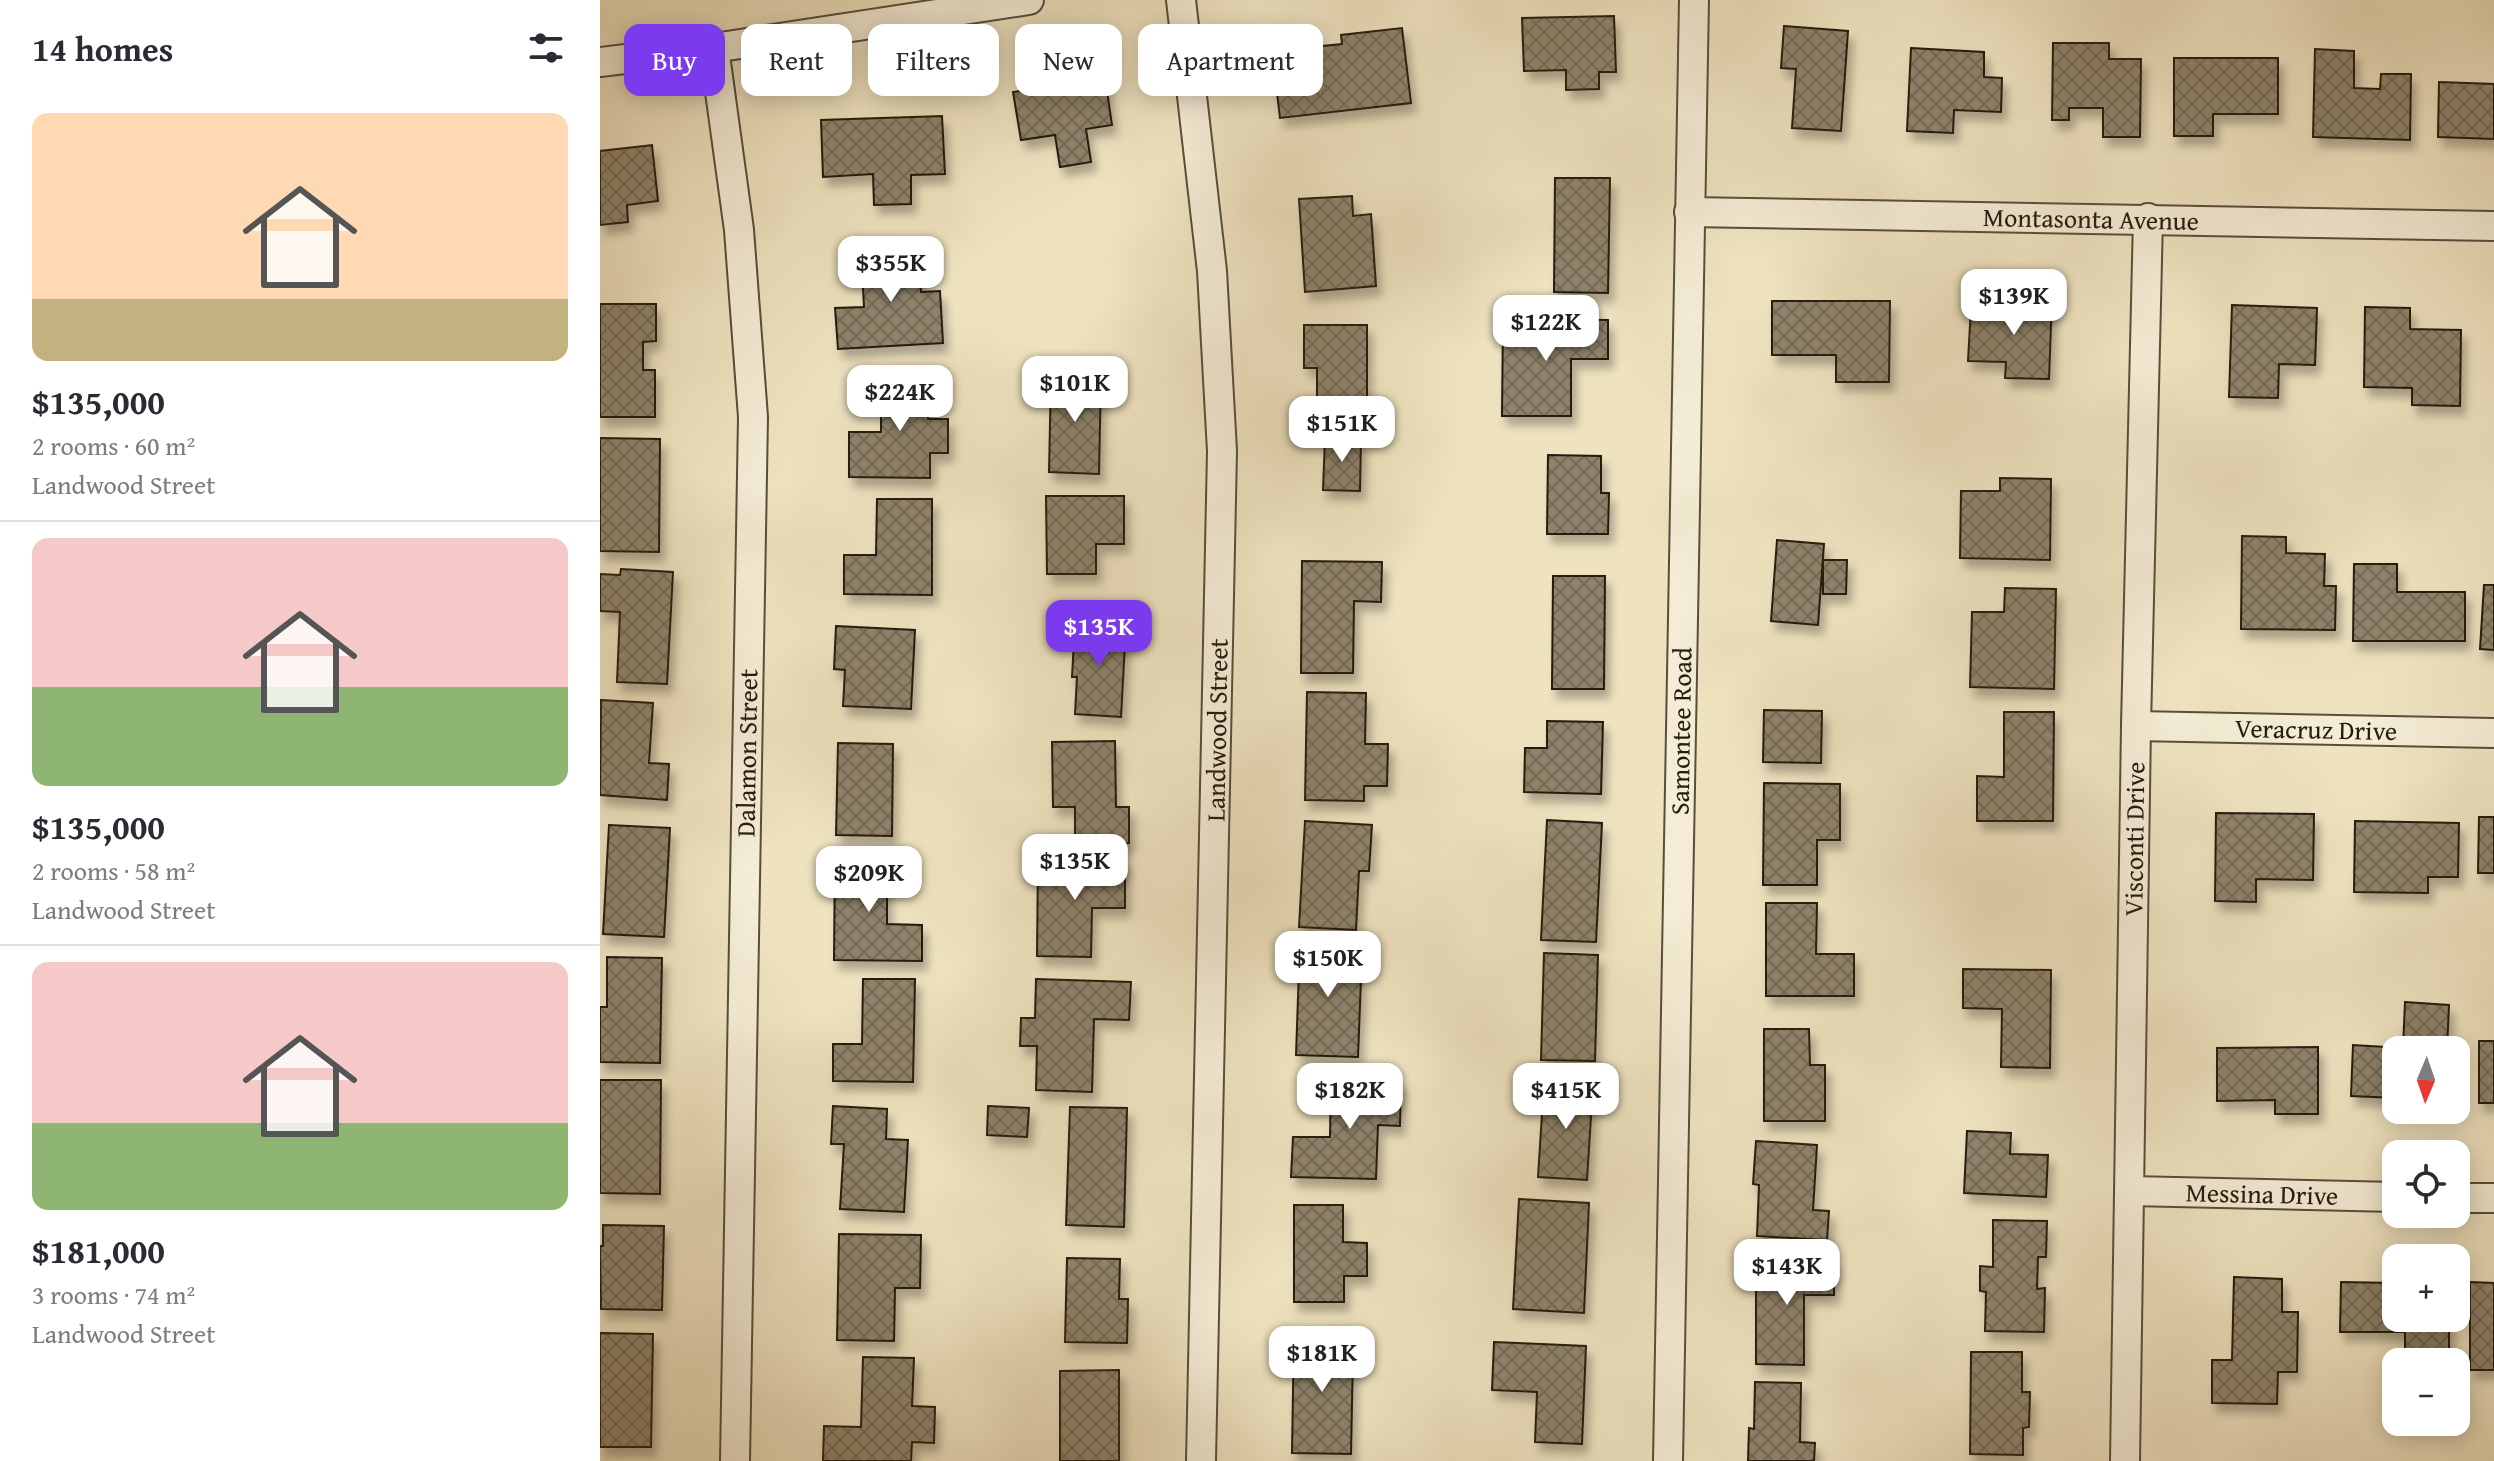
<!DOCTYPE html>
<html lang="en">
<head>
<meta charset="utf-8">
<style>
  :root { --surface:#fff; --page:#f2f2f3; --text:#2b2b33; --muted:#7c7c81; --line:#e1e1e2; --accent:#7c3aed }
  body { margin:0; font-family:"Gentium Book Plus",serif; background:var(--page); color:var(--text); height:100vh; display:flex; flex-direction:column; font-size:30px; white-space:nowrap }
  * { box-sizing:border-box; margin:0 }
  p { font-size:26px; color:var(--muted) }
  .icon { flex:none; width:44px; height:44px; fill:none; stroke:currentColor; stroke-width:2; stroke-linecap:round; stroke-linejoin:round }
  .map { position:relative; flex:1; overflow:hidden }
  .sheet { display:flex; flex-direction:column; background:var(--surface); width:600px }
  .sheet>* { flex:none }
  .banner { position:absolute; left:24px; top:24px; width:760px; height:72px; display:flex; gap:16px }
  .needle { width:52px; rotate:182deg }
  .buttons { position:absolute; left:1782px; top:1036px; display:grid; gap:16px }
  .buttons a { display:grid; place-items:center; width:88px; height:88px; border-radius:16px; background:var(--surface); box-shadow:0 4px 20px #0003; font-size:40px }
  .price { position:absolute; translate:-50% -68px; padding:0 18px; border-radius:16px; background:#fff; color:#222; font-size:26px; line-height:52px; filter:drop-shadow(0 2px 4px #0008) }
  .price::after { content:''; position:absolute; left:50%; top:48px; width:24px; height:18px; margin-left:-12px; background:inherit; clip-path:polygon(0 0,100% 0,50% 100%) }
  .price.on { background:var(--accent); color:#fff }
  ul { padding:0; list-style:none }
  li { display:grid; align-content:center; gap:16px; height:424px; padding:0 32px }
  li+li { border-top:2px solid var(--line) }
  li span { display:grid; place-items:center; height:248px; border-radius:16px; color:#555 }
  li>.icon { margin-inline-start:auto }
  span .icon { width:144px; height:144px; fill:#fffc; stroke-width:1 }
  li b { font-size:34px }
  h2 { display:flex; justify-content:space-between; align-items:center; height:96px; padding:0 32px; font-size:34px }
  .tag { padding:0 28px; border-radius:16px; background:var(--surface); box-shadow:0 4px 20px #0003; font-size:28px; line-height:72px }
  .tag.on { background:var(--accent); color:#fff }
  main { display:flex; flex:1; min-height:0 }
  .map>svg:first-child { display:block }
</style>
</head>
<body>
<main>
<section class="sheet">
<h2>14 homes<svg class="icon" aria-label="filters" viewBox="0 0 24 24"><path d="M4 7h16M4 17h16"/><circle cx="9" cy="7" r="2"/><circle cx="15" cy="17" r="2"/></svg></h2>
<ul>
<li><span style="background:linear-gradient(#ffd9b3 75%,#c2b280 0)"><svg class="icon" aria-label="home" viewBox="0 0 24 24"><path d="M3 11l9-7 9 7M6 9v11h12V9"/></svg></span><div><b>$135,000</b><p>2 rooms · 60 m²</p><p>Landwood Street</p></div></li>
<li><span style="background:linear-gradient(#f6c9c9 60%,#8fb573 0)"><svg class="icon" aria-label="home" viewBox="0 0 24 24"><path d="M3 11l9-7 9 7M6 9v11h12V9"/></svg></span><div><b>$135,000</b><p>2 rooms · 58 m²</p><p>Landwood Street</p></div></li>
<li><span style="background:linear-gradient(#f6c9c9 65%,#8fb573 0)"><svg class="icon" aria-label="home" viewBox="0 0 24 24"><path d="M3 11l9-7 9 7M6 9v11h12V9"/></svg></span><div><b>$181,000</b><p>3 rooms · 74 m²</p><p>Landwood Street</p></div></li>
</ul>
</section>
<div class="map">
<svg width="1894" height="1461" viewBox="0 0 1894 1461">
  <defs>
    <pattern id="building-cross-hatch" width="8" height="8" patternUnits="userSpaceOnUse" patternTransform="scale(2)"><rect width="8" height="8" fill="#8e836b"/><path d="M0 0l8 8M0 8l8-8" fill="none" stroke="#746a57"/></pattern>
    <filter id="shadow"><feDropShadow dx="5" dy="9" stdDeviation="4" flood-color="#0004"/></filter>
  </defs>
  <rect width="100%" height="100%" fill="#eee2bf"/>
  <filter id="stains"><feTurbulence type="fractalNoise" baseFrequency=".0025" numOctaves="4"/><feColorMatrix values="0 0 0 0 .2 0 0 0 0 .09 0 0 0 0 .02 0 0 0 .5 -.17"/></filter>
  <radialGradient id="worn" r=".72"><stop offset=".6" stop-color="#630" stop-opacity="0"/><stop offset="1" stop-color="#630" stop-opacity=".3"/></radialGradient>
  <path fill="url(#building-cross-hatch)" stroke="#251c10" stroke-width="2" filter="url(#shadow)" d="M1014 16 1016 72H999V89L966 90V70L924 71 922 18Z
    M1184 26 1248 31 1241 131 1192 128 1196 69 1181 68Z
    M802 28 811 103 680 118 672 51 742 44 741 35Z
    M1453 43H1509V59H1541L1540 137H1503V108H1469V120H1452Z
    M1311 48 1384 52V77L1402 78 1401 112 1354 110 1353 133 1307 131Z
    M1715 49 1754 51V88L1780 89 1781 74H1811L1810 140 1713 137Z
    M1574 58H1678V114H1613V136H1574Z
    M505 78 512 125 486 129 491 162 460 167 455 135 421 140 413 92Z
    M1839 82 1894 84V139L1838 137Z
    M342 116 345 174 311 175V204L274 205 273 174 223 177 221 120Z
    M52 145 58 201 27 205 28 222 0 225V151Z
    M955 178H1010L1008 293 954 292Z
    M752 196 753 216 771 214 776 286 705 292 699 199Z
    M318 247 321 292 340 291 343 343 238 349 235 308 264 307 261 250Z
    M1407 296 1452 299 1449 379 1405 378 1406 362 1368 361 1371 307 1406 308Z
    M1172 301H1290L1289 382H1236V355H1172Z
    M0 304H56V341L43 342V370H55V417H0Z
    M1632 305 1717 308 1715 365 1679 364 1678 398 1629 397Z
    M1765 307 1810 308V329L1861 330 1860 406 1812 405V388L1764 387Z
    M903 319 1008 320V359H971V416H902Z
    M704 325H767V408L717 409V368H704Z
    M281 374H328V419H348V453H330V478L249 477V432H281Z
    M451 375 501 376 499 474 449 472Z
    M725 437 761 439 760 491 723 490Z
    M0 438 60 439 59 552 0 551Z
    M948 455 1001 456V493H1009L1008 534H947Z
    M1400 478 1451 479 1450 560 1360 558 1361 491H1400Z
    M446 496H524V544H496V574H447Z
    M277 499H332V595L244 594V555H276Z
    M1642 536 1686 537V553L1725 554 1724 586H1736L1735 630 1641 629Z
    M1177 540 1224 544 1218 625 1171 621Z
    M1223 560H1247L1246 594H1223Z
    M702 561 782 562 781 602 754 601 753 673H701Z
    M1754 564H1797V592H1865V641H1753Z
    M21 569 73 572 67 684 17 682 20 612 0 611V574L20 575Z
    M953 576H1005L1004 689H952Z
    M1884 585H1894V650L1880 649Z
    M1405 588 1456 589 1454 689 1370 687 1372 612H1404Z
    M475 622 526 625 521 717 475 714 477 677H472Z
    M236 626 315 630 311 709 243 706 245 670 234 669Z
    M707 692 766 693 765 744H788L787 786H764V801L705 800Z
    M1 700 53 703 49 763 69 764 67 800 0 795Z
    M1164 710 1222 711 1221 763 1163 762Z
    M1404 712H1454L1453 821H1377V776L1404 777Z
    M947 721 1003 722 1001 794 924 792 925 748H947Z
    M515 741 516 807H529V843L475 844V807H453L452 742Z
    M238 743 293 744 292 836 236 835Z
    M1164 783 1240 784V840H1217V885H1163Z
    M1616 813 1714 814 1713 880 1656 879V902L1615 901Z
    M1879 817H1894V873H1878Z
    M947 820 1002 823 996 942 941 940Z
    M705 821 772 825 769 871H759L756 930 699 927Z
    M1755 821 1859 823 1858 877H1828V893L1754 892Z
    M9 825 70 828 64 937 3 934Z
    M235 854H287V924L322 925V961L234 960Z
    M438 859 525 860V908H492L491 957 437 956Z
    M1166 903H1217L1216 954H1254V996H1166Z
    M700 940 758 942 756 979H761L758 1057 696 1055Z
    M944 953 998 955 995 1061 941 1060Z
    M7 957 62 958 60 1063 0 1062V1007H7Z
    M1363 969 1451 970 1450 1068 1401 1067 1402 1009 1363 1008Z
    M263 979H315L313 1082 233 1081V1044H262Z
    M436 979 531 982 529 1020 494 1019 492 1092 436 1090 437 1046H420L421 1018H435Z
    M1805 1002 1849 1005 1847 1050H1796V1098L1751 1096 1753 1045 1803 1048Z
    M1164 1029H1209L1210 1065H1225V1121H1164Z
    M1879 1041H1894V1103H1879Z
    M1718 1047V1114H1675V1100L1617 1101V1048Z
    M731 1078 801 1081 800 1126 778 1125 776 1179 691 1177 693 1137H730Z
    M0 1080H61L60 1194 0 1193Z
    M944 1082 993 1085 987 1180 938 1177Z
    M233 1106 287 1109 286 1139 308 1140 304 1212 240 1209 244 1144H231Z
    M388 1106 429 1108 427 1137 387 1135Z
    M470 1107 527 1108 524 1227 466 1225Z
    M1367 1131 1411 1133 1410 1154 1448 1155 1446 1197 1364 1193Z
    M1156 1141 1217 1145 1213 1210 1229 1211 1227 1240 1157 1236 1159 1185 1153 1184Z
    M919 1199 989 1203 984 1313 913 1309Z
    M694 1205H743V1242L767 1243V1276H744V1302H694Z
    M1393 1220 1447 1221 1446 1257H1438L1437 1289 1445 1288 1444 1332 1385 1331 1386 1292 1380 1291V1266L1393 1267Z
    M3 1225 64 1226 62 1310 1 1309 0 1246H3Z
    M239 1234 321 1235 320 1288H295L294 1341 237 1340Z
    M467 1258 520 1259 519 1299H528L527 1343 465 1342Z
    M1156 1261H1234V1295H1204V1365L1156 1364Z
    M1634 1277 1682 1279V1312H1698L1697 1372H1678L1677 1404 1612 1403V1360H1632Z
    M1741 1282 1796 1283V1318H1849V1360L1805 1359V1332H1740Z
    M1870 1282 1894 1283V1370H1870Z
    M694 1330 739 1331V1353L753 1354 751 1454 692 1453Z
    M0 1333 53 1334 51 1447H0Z
    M894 1342 986 1346 982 1444 935 1442 937 1392 892 1390Z
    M1371 1352H1422V1392H1430L1429 1427 1423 1428V1455L1370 1454Z
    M263 1357 314 1358 312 1406 335 1407 334 1443 312 1442 311 1461H223L224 1426 261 1427Z
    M519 1370V1461H460V1371Z
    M1155 1382 1201 1383 1200 1442 1215 1443 1214 1461H1148L1149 1428 1154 1429Z"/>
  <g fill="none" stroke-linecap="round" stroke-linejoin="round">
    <g stroke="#574e3c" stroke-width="32">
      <g id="minor">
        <path d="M581 0 612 271 622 451 601 1461"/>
        <path d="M114 48 139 230 153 417 135 1461"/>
        <path d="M0 62 114 48 429 0"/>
        <path id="s1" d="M1089 212 1894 226"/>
        <path id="s2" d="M1536 726 1894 733"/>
        <path id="s3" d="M1530 1191 1796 1197"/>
        <path d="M1856 1198H1894"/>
        <path id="s4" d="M1068 1461 1094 0"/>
        <path id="s5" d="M1525 1461 1536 726 1548 218"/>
      </g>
    </g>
    <use href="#minor" stroke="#f4ecd5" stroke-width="28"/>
  </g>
  <g text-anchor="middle" stroke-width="6" stroke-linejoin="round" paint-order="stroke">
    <g font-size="26" fill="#251c10" stroke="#f4ecd5">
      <text dy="9" stroke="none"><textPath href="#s1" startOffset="402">Montasonta Avenue</textPath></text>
      <text dy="9" stroke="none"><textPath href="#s2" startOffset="180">Veracruz Drive</textPath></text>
      <text transform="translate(617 730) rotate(-89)" y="9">Landwood Street</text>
      <text dy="9" stroke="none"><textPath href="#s4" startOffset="730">Samontee Road</textPath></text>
      <text transform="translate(147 753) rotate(-89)" y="9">Dalamon Street</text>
      <text dy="9" stroke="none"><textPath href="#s5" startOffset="622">Visconti Drive</textPath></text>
      <text dy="9" stroke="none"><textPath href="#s3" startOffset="132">Messina Drive</textPath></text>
    </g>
  </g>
  <rect width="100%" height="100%" filter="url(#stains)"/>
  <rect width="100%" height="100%" fill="url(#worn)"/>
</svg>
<div class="buttons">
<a><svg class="needle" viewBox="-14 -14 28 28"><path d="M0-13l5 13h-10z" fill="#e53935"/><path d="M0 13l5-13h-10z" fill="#7c7c81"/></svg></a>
<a><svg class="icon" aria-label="locate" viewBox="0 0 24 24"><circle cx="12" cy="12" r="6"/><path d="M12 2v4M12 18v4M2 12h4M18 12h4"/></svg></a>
<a>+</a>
<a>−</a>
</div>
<b class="price" style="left:291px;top:304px">$355K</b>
<b class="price" style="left:1414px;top:337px">$139K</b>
<b class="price" style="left:946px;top:363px">$122K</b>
<b class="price" style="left:475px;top:424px">$101K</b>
<b class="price" style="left:300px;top:433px">$224K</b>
<b class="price" style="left:742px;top:464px">$151K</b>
<b class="price on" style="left:499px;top:668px">$135K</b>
<b class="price" style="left:475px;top:902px">$135K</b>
<b class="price" style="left:269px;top:914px">$209K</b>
<b class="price" style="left:728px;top:999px">$150K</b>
<b class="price" style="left:750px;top:1131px">$182K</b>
<b class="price" style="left:966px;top:1131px">$415K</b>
<b class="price" style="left:1187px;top:1307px">$143K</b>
<b class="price" style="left:722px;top:1394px">$181K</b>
<div class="banner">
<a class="tag on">Buy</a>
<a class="tag">Rent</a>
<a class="tag">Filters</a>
<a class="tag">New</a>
<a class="tag">Apartment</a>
</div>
</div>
</main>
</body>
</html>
